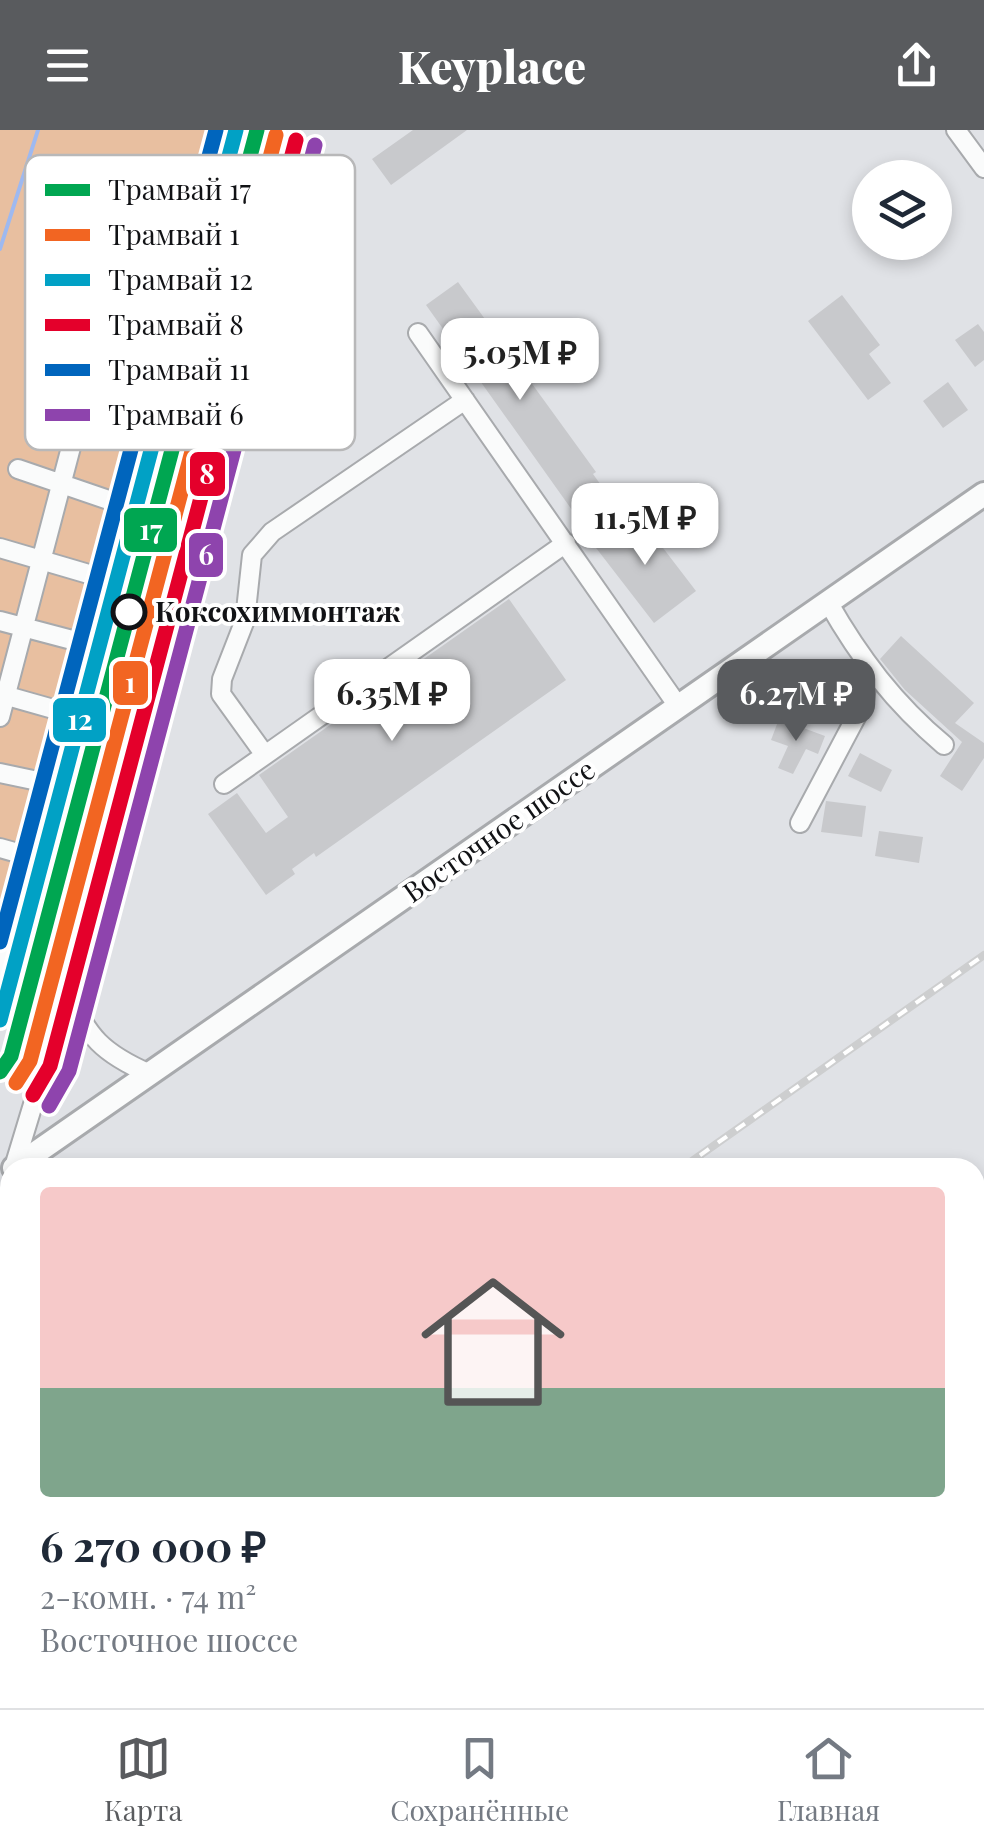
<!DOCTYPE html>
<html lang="ru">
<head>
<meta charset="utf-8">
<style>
  :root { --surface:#fff; --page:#f6f6f7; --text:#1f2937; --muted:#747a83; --line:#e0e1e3; --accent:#595b5e }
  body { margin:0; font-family:"Playfair Display",serif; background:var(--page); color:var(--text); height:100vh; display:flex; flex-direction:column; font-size:38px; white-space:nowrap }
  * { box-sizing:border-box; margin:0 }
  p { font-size:32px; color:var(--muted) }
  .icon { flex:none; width:55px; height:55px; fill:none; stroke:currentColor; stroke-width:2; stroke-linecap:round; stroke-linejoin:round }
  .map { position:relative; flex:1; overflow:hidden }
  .sheet { position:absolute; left:0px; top:1028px; width:985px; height:552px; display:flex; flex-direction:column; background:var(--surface); border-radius:30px 30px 0 0; box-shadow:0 5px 15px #0003 }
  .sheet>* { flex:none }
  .buttons { position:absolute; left:852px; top:30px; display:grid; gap:20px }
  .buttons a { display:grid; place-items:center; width:100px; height:100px; border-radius:50%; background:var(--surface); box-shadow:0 5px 15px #0003; font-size:50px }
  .price { position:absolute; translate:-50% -85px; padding:0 22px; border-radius:20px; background:#fff; color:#222; font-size:32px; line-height:65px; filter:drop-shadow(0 2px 5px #0008) }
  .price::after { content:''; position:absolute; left:50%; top:60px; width:30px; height:22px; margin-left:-15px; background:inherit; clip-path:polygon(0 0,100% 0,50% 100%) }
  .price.current { background:var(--accent); color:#fff }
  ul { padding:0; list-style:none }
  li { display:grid; align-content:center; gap:20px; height:530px; padding:0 40px }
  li+li { border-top:2px solid var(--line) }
  li span { display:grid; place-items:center; height:310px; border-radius:10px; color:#555 }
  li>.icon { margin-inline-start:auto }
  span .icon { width:180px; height:180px; fill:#fffc; stroke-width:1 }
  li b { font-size:42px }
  header { display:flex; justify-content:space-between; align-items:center; height:130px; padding:0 40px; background:var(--accent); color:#fff; font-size:45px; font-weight:800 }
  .tab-bar { display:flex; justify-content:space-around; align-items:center; height:140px; border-top:2px solid var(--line); background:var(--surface); font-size:28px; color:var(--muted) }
  .tab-bar a { display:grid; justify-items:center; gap:5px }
  .tab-bar .current { color:var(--accent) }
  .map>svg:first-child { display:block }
</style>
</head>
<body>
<header><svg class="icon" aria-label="menu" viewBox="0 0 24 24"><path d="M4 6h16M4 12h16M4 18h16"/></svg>Keyplace<svg class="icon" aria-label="share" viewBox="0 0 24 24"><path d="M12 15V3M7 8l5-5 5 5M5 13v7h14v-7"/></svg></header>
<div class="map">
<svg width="984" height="1578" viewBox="0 0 984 1578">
  <rect width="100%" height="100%" fill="#e0e2e6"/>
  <path fill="#e8bfa0" d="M0 0H228L0 884Z"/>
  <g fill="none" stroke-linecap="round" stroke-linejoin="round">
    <path stroke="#9eb9f0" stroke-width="4" d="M0 119 38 0"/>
  </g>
  <path fill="#c8c9cc" d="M413 0H467L391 55 372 29Z
    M458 152 596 342 593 344 613 372 582 394 426 175Z
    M842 165 880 215 869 224 891 253 868 270 808 191Z
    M978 194 984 202V230L975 237 955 210Z
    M948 252 968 280 943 298 923 271Z
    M637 384 696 461 654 493 593 414Z
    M509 469 566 550 316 727 314 723 292 739 295 744 266 765 208 684 237 663 266 703 288 687 259 645Z
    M901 506 974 573 955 593 984 613V628L962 661 940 646 962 612 905 560 880 529Z
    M840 551 847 562 813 584 806 574Z
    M779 589 825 606 818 624 806 619 793 644 778 638 788 616 771 610Z
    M860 623 892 640 881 662 848 646Z
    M826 671 866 676 862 707 821 702Z
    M879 701 923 707 919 733 875 726Z"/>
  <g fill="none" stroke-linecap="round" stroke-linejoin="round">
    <g stroke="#a8aaad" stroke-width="22">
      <path id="minor" d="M956 0 984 38
        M418 203 678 576
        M86 208 168 235
        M58 276 150 303
        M18 339 129 377
        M0 418 109 450
        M828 472C860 528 894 573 944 615
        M0 491 91 515
        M0 564 71 584
        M0 587 115 150
        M265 625 221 564 222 549 245 490 252 425 272 402 465 270
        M0 643 52 654
        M224 654 566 413
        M800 693 864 572 868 539
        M0 718 32 727
        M0 788 80 811
        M0 841 234 0
        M68 860C86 907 104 924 150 944
        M14 1037 68 859 288 0
        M0 1400 10 1392
        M178 1578 190 1570"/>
    </g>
    <g stroke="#a8aaad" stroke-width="28">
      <path id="major" d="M14 1038 984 364"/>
    </g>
    <use href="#minor" stroke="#fafbfb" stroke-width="18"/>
    <use href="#major" stroke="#fafbfb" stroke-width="22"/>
    <g stroke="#cdcecf" stroke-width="8">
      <path id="rail" d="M682 1038 984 825
        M975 1549 984 1543
        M426 1578 478 1571 539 1578"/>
    </g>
    <use href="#rail" stroke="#fff" stroke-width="4" stroke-dasharray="11" stroke-linecap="butt"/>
    <g stroke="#fff" stroke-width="22">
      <path id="tram-1" d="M0 942 11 926 257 0"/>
    </g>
    <g stroke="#fff" stroke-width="22">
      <path id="tram-2" d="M16 953 30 931 276 5"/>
    </g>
    <g stroke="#fff" stroke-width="22">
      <path id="tram-3" d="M0 890 236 0"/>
    </g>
    <g stroke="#fff" stroke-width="22">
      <path id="tram-4" d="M33 965 50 936 296 10"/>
    </g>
    <g stroke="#fff" stroke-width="22">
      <path id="tram-5" d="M0 812 216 0"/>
    </g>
    <g stroke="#fff" stroke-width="22">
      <path id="tram-6" d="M49 976 69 941 315 15"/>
    </g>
    <use href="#tram-1" stroke="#00a651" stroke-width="15"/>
    <use href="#tram-2" stroke="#f26522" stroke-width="15"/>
    <use href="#tram-3" stroke="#01a1c5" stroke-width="15"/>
    <use href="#tram-4" stroke="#e4002b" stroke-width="15"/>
    <use href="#tram-5" stroke="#0065bd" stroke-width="15"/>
    <use href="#tram-6" stroke="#8e44ad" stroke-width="15"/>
  </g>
  <circle fill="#fff" stroke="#111215" stroke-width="5" cx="129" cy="482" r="16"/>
  <g text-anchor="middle" stroke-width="8" stroke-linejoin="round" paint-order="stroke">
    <g font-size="28" font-weight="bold" fill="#111215" stroke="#fff" text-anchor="start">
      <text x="155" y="492">Коксохиммонтаж</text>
    </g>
    <g font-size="28" fill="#111215" stroke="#fff">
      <text transform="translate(499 701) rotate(-35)" y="10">Восточное шоссе</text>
    </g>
  </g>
  <rect x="25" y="25" width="330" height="295" rx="15" fill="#fff" stroke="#b8b8b9" stroke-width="2.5"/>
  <rect x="45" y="54" width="45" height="12" fill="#00a651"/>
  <rect x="45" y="99" width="45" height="12" fill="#f26522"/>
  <rect x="45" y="144" width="45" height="12" fill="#01a1c5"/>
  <rect x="45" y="189" width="45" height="12" fill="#e4002b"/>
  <rect x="45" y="234" width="45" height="12" fill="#0065bd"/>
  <rect x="45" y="279" width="45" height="12" fill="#8e44ad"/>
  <g font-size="28" fill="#111215">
    <text x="108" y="70">Трамвай 17</text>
    <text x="108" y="115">Трамвай 1</text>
    <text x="108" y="160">Трамвай 12</text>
    <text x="108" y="205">Трамвай 8</text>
    <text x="108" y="250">Трамвай 11</text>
    <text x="108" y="295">Трамвай 6</text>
  </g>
  <g stroke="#fff" stroke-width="4">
    <rect x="188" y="320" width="39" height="48" rx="10" fill="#e4002b"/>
    <rect x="122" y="376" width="57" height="48" rx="10" fill="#00a651"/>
    <rect x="187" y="401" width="38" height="48" rx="10" fill="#8e44ad"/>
    <rect x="111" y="529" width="39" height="48" rx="10" fill="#f26522"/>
    <rect x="51" y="566" width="57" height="48" rx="10" fill="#01a1c5"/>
  </g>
  <g font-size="28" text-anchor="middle" font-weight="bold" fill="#fff">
    <text x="207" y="354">8</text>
    <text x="151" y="410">17</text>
    <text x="206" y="435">6</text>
    <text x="130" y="563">1</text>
    <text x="80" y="600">12</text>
  </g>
</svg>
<div class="buttons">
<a><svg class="icon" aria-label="layers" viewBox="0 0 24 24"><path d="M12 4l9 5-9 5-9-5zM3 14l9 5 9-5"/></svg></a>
</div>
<b class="price" style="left:520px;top:273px">5.05M ₽</b>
<b class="price" style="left:645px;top:438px">11.5M ₽</b>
<b class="price" style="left:392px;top:614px">6.35M ₽</b>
<b class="price current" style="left:796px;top:614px">6.27M ₽</b>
<section class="sheet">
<ul>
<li><span style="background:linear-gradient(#f6c9c9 65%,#7fa58c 0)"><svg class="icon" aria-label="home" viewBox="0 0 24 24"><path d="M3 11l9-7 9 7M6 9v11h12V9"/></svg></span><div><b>6 270 000 ₽</b><p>2-комн. · 74 m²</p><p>Восточное шоссе</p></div></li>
</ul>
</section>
</div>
<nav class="tab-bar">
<a class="current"><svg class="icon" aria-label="map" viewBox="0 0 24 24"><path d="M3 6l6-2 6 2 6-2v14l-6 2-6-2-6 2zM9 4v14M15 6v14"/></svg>Карта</a>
<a><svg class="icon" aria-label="saved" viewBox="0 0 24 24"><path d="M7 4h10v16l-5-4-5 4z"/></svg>Сохранённые</a>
<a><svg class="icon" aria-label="home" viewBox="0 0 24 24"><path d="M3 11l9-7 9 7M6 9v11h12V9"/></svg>Главная</a>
</nav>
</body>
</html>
